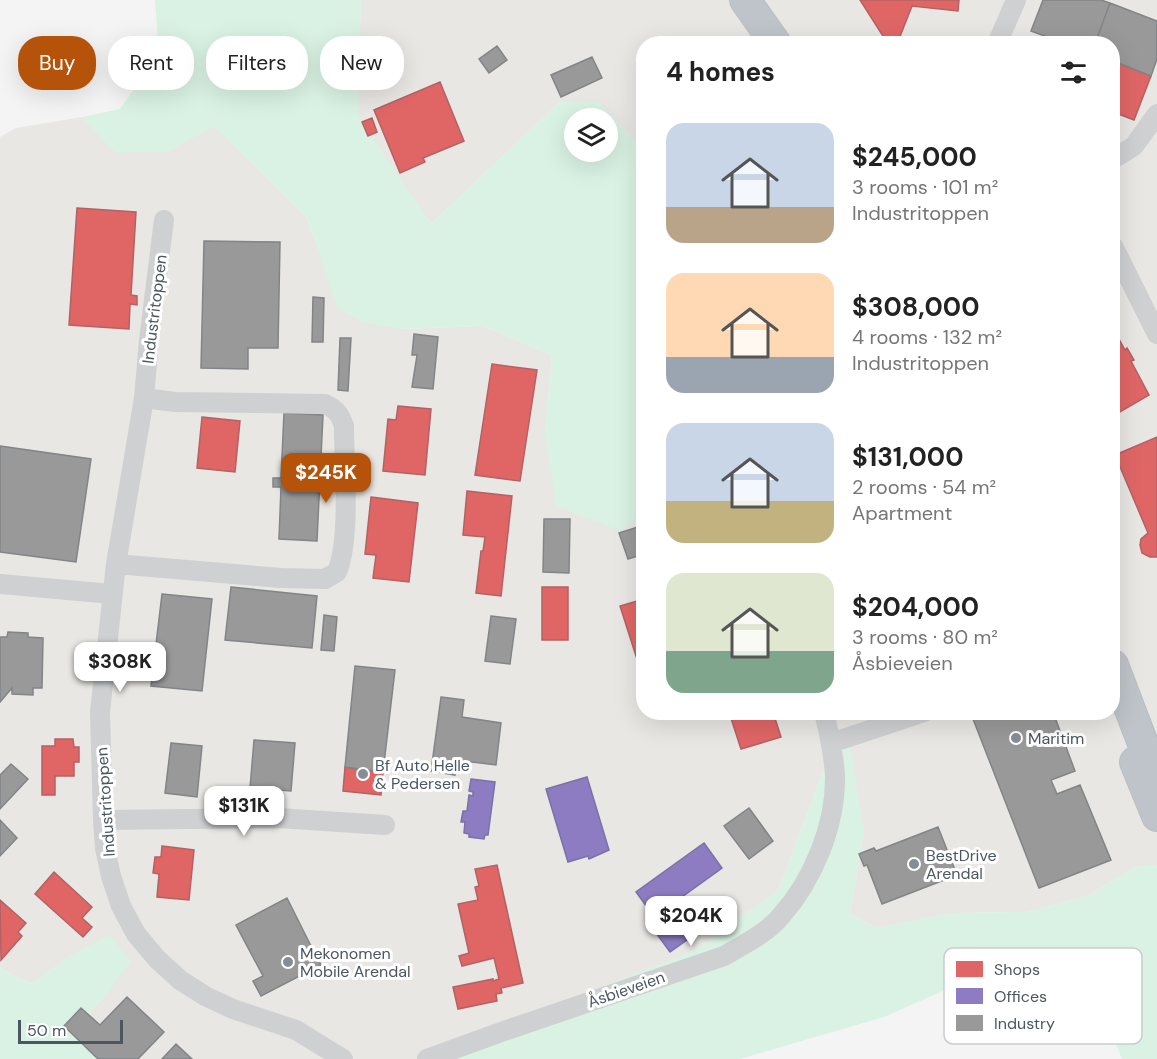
<!DOCTYPE html>
<html lang="en">
<head>
<meta charset="utf-8">
<style>
  :root { --surface:#fff; --page:#f6f6f6; --text:#222; --muted:#767676; --accent:#b45309 }
  body { margin:0; font-family:"DM Sans",sans-serif; background:var(--page); color:var(--text); height:100vh; display:flex; flex-direction:column; font-size:22px; white-space:nowrap }
  * { box-sizing:border-box; margin:0 }
  p { font-size:20px; color:var(--muted) }
  .icon { flex:none; width:33px; height:33px; fill:none; stroke:currentColor; stroke-width:2; stroke-linecap:round; stroke-linejoin:round }
  .map { position:relative; flex:1; overflow:hidden }
  .details { position:absolute; left:636px; top:36px; width:484px; height:684px; display:flex; flex-direction:column; background:var(--surface); border-radius:24px; box-shadow:0 6px 24px #0002 }
  .details>* { flex:none }
  .banner { position:absolute; left:18px; top:36px; width:528px; height:54px; display:flex; gap:12px }
  .controls { position:absolute; left:564px; top:108px; display:grid; gap:12px }
  .controls a { display:grid; place-items:center; width:54px; height:54px; border-radius:50%; background:var(--surface); box-shadow:0 6px 24px #0002; font-size:30px }
  .scale { position:absolute; left:18px; bottom:15px; width:105px; box-sizing:border-box; padding-left:6px; border:3px solid #4a5661; border-top:0; font-size:16px; line-height:21px; white-space:nowrap; color:#4a5661; -webkit-text-stroke:4px #fff; paint-order:stroke }
  .price { position:absolute; translate:-50% -51px; padding:0 14px; border-radius:12px; background:#fff; color:#222; font-size:20px; line-height:39px; filter:drop-shadow(0 2px 3px #0008) }
  .price::after { content:''; position:absolute; left:50%; top:36px; width:18px; height:14px; margin-left:-9px; background:inherit; clip-path:polygon(0 0,100% 0,50% 100%) }
  .price.selected { background:var(--accent); color:#fff }
  ul { padding:0; list-style:none }
  li { display:flex; align-items:center; gap:18px; height:150px; padding:0 30px }
  li span { display:grid; place-items:center; flex:none; width:168px; height:120px; border-radius:18px; color:#555 }
  li>.icon { margin-inline-start:auto }
  span .icon { width:72px; height:72px; fill:#fffc; stroke-width:1 }
  li b { font-size:26px }
  h2 { display:flex; justify-content:space-between; align-items:center; height:72px; padding:0 30px; font-size:26px }
  .pill { padding:0 21px; border-radius:24px; background:var(--surface); box-shadow:0 6px 24px #0002; font-size:21px; line-height:54px }
  .pill.selected { background:var(--accent); color:#fff }
  .map>svg:first-child { display:block }
</style>
</head>
<body>
<div class="map">
<svg width="1157" height="1059" viewBox="0 0 1157 1059">
  <rect width="100%" height="100%" fill="#f4f4f4"/>
  <path fill="#e8e7e3" d="M361 0H1157V865L1135 867 1088 896 1027 912 954 913 876 928 850 913 864 832 831 751 778 890 696 950 430 1059H96L77 1027 109 991 72 955 31 984 0 968V137L16 128 82 117 116 152 168 151 214 126 306 217 318 248 401 329 483 326 552 355 545 434 621 530 643 512 644 712H1113V44H644L643 150 599 103 560 102 431 224 357 116Z"/>
  <path fill="#d9f2e3" fill-rule="evenodd" d="M155 0H361L358 116 431 224 560 102H599L643 150V512L621 531 556 506 545 434 552 355 483 326 401 329 364 323 337 308 318 248 306 217 214 127 168 151 116 153 82 117 120 109 159 54ZM574 118H608V152H574Z
    M850 746 864 832 850 913 876 928 954 913 1027 912 1088 896 1135 867 1157 865V1059H1122L1113 1037 1077 1011 1032 965 972 978 884 1017 740 1059H430L583 994 696 950 778 890 831 751Z
    M109 935 131 961 109 991 77 1027 96 1059H0V968L31 984 72 955Z"/>
  <path fill="#e06666" stroke="#b36164" stroke-width="1.5" d="M860 0H959L958 11 912 6 897 44 882 39 883 36Z
    M1113 61 1151 76 1134 120 1113 112Z
    M440 82 464 141 423 158 425 162 400 173 374 110Z
    M372 118 377 132 368 136 362 122Z
    M77 208 136 212 131 295 137 296V305L130 304 129 329 69 325Z
    M1113 328 1125 350 1127 348 1134 360 1131 361 1149 395 1113 416Z
    M492 364 537 370 520 481 475 475Z
    M398 406 431 409 425 475 383 471 388 419 396 420Z
    M202 417 240 421 235 472 197 468Z
    M1157 437V557H1150L1142 553 1140 545 1141 539 1148 533 1115 455Z
    M467 491 512 496 501 596 476 593 481 551H483L485 537 463 535Z
    M371 497 418 503 409 582 373 578 376 555 365 554Z
    M542 587H568V640H542Z
    M644 599V681L620 606Z
    M729 712H773L781 737 741 749Z
    M55 739H73L74 747H79V762H74V776H55V795H42V746H55Z
    M345 767 383 772 381 795 343 791Z
    M162 846 194 850 189 900 157 897 159 874 153 873 155 857H161Z
    M497 865 523 983 501 988 502 993 496 994 497 1001 458 1009 453 987 493 979V981L499 979 494 958 462 966 459 956 469 953 458 904 478 900 475 887 479 886 475 869Z
    M54 872 92 907 82 918 92 927 83 937 35 894Z
    M0 900 26 923 18 932 22 936 1 960Z"/>
  <path fill="#8e7cc3" stroke="#7a71a6" stroke-width="1.5" d="M587 777 609 850 589 859 588 856 568 862 546 789Z
    M471 779 495 782 488 835H485L484 839 469 837V834L464 833 465 822H461L463 811H467L469 795 473 796V792L469 791Z
    M704 843 722 868 682 897 690 908 693 906 708 925 670 952 656 933 671 922 663 911 654 917 636 892Z"/>
  <path fill="#999" stroke="#818588" stroke-width="1.5" d="M1043 0H1101L1110 3 1095 44H1066L1031 31Z
    M1110 3 1157 21V59L1151 76 1113 61V44H1095Z
    M497 46 507 60 489 73 479 59Z
    M592 57 602 78 561 97 551 75Z
    M204 241 280 242 278 348H248V369L201 368Z
    M313 297 324 298 323 342H312Z
    M414 334 438 337 433 389 412 387 417 355H412Z
    M340 338H351L348 391 338 390Z
    M284 413 323 415 317 541 279 539 281 487H273V478H281Z
    M0 446 91 459 76 562 0 552Z
    M544 519H570L569 573 543 572Z
    M644 525V554L628 559 619 533Z
    M231 587 317 596 312 648 225 640Z
    M162 594 212 599 202 691 151 686Z
    M324 615 337 617 334 651 321 650Z
    M491 616 516 619 510 664 485 661Z
    M8 632 28 633V637L43 638 42 688H33V695L12 694V688L0 702V637H7Z
    M355 666 395 670 383 772 345 767Z
    M441 697 464 700 462 717 501 723 496 765 456 760 455 775 431 771Z
    M989 712H1053L1075 771 1051 780 1057 794 1080 785 1111 860 1039 888 973 719Z
    M254 740 295 743 291 791 250 788Z
    M171 743 202 746 197 797 165 793Z
    M11 764 28 779 0 809V775Z
    M749 808 773 841 749 859 724 826Z
    M0 820 17 838 0 856Z
    M938 827 957 875 882 904 867 865 864 866 859 854 874 848 876 851Z
    M287 898 315 954 320 951 323 956 318 959 321 965 261 996 253 981 263 976 236 925Z
    M127 997 164 1032 138 1059H98L64 1026 81 1008 100 1025Z
    M176 1044 192 1059H162Z"/>
  <g fill="none" stroke-linecap="round" stroke-linejoin="round">
    <g stroke="#b9bec3" stroke-width="32">
      <path id="highway" d="M745 0 776 44
        M1113 665 1157 780
        M1135 762 1157 816"/>
    </g>
    <path stroke="#ced0d2" stroke-width="20" d="M997 44 1016 0
      M1113 159 1134 146 1157 114
      M164 220 149 340 144 398 116 564 100 712 103 820 105 848 111 876 121 906 136 934 157 959 180 980 205 996 233 1009 296 1030 343 1059
      M1113 246 1157 334
      M116 564 281 578 325 579 337 572C351 537 344 465 344 426 340 414 336 409 325 404L175 402 144 398
      M0 584 112 594
      M831 743 924 712
      M103 820 278 818 385 825
      M427 1059 507 1030 724 956C744 944 766 934 781 916 813 880 836 825 835 776 834 755 829 733 824 712"/>
    <use href="#highway" stroke="#bec4c9" stroke-width="30"/>
  </g>
  <g fill="#868d94" stroke="#fff" stroke-width="2">
    <circle cx="1016" cy="738" r="6"/>
    <circle cx="363" cy="774" r="6"/>
    <circle cx="914" cy="864" r="6"/>
    <circle cx="288" cy="962" r="6"/>
  </g>
  <g text-anchor="middle" stroke-width="6" stroke-linejoin="round" paint-order="stroke">
    <g font-size="16" fill="#4a5661" stroke="#fff">
      <text transform="translate(154 309) rotate(-83)" y="6">Industritoppen</text>
      <text transform="translate(105 802) rotate(-94)" y="6">Industritoppen</text>
      <text transform="translate(626 989) rotate(-19)" y="6">Åsbieveien</text>
    </g>
    <g font-size="16" fill="#4a5661" stroke="#fff" text-anchor="start">
      <text x="1028" y="744">Maritim</text>
      <text x="375" y="771">Bf Auto Helle<tspan x="375" dy="18">&amp; Pedersen</tspan></text>
      <text x="926" y="861">BestDrive<tspan x="926" dy="18">Arendal</tspan></text>
      <text x="300" y="959">Mekonomen<tspan x="300" dy="18">Mobile Arendal</tspan></text>
    </g>
  </g>
  <rect x="944" y="948" width="198" height="96" rx="9" fill="#fff" stroke="#c9ccd0" stroke-width="1.5"/>
  <rect x="956" y="961" width="27" height="16" fill="#e06666"/>
  <rect x="956" y="988" width="27" height="16" fill="#8e7cc3"/>
  <rect x="956" y="1015" width="27" height="16" fill="#999"/>
  <g font-size="16" fill="#4a5661">
    <text x="994" y="975">Shops</text>
    <text x="994" y="1002">Offices</text>
    <text x="994" y="1029">Industry</text>
  </g>
</svg>
<div class="controls">
<a><svg class="icon" aria-label="layers" viewBox="0 0 24 24"><path d="M12 4l9 5-9 5-9-5zM3 14l9 5 9-5"/></svg></a>
</div>
<div class="scale">50 m</div>
<b class="price selected" style="left:326px;top:504px">$245K</b>
<b class="price" style="left:120px;top:693px">$308K</b>
<b class="price" style="left:244px;top:837px">$131K</b>
<b class="price" style="left:691px;top:947px">$204K</b>
<div class="banner">
<a class="pill selected">Buy</a>
<a class="pill">Rent</a>
<a class="pill">Filters</a>
<a class="pill">New</a>
</div>
<section class="details">
<h2>4 homes<svg class="icon" aria-label="filters" viewBox="0 0 24 24"><path d="M4 7h16M4 17h16"/><circle cx="9" cy="7" r="2"/><circle cx="15" cy="17" r="2"/></svg></h2>
<ul>
<li><span style="background:linear-gradient(#c9d6e8 70%,#b9a48a 0)"><svg class="icon" aria-label="home" viewBox="0 0 24 24"><path d="M3 11l9-7 9 7M6 9v11h12V9"/></svg></span><div><b>$245,000</b><p>3 rooms · 101 m²</p><p>Industritoppen</p></div></li>
<li><span style="background:linear-gradient(#ffd9b3 70%,#9aa5b1 0)"><svg class="icon" aria-label="home" viewBox="0 0 24 24"><path d="M3 11l9-7 9 7M6 9v11h12V9"/></svg></span><div><b>$308,000</b><p>4 rooms · 132 m²</p><p>Industritoppen</p></div></li>
<li><span style="background:linear-gradient(#c9d6e8 65%,#c2b280 0)"><svg class="icon" aria-label="home" viewBox="0 0 24 24"><path d="M3 11l9-7 9 7M6 9v11h12V9"/></svg></span><div><b>$131,000</b><p>2 rooms · 54 m²</p><p>Apartment</p></div></li>
<li><span style="background:linear-gradient(#dfe7d0 65%,#7fa58c 0)"><svg class="icon" aria-label="home" viewBox="0 0 24 24"><path d="M3 11l9-7 9 7M6 9v11h12V9"/></svg></span><div><b>$204,000</b><p>3 rooms · 80 m²</p><p>Åsbieveien</p></div></li>
</ul>
</section>
</div>
</body>
</html>
